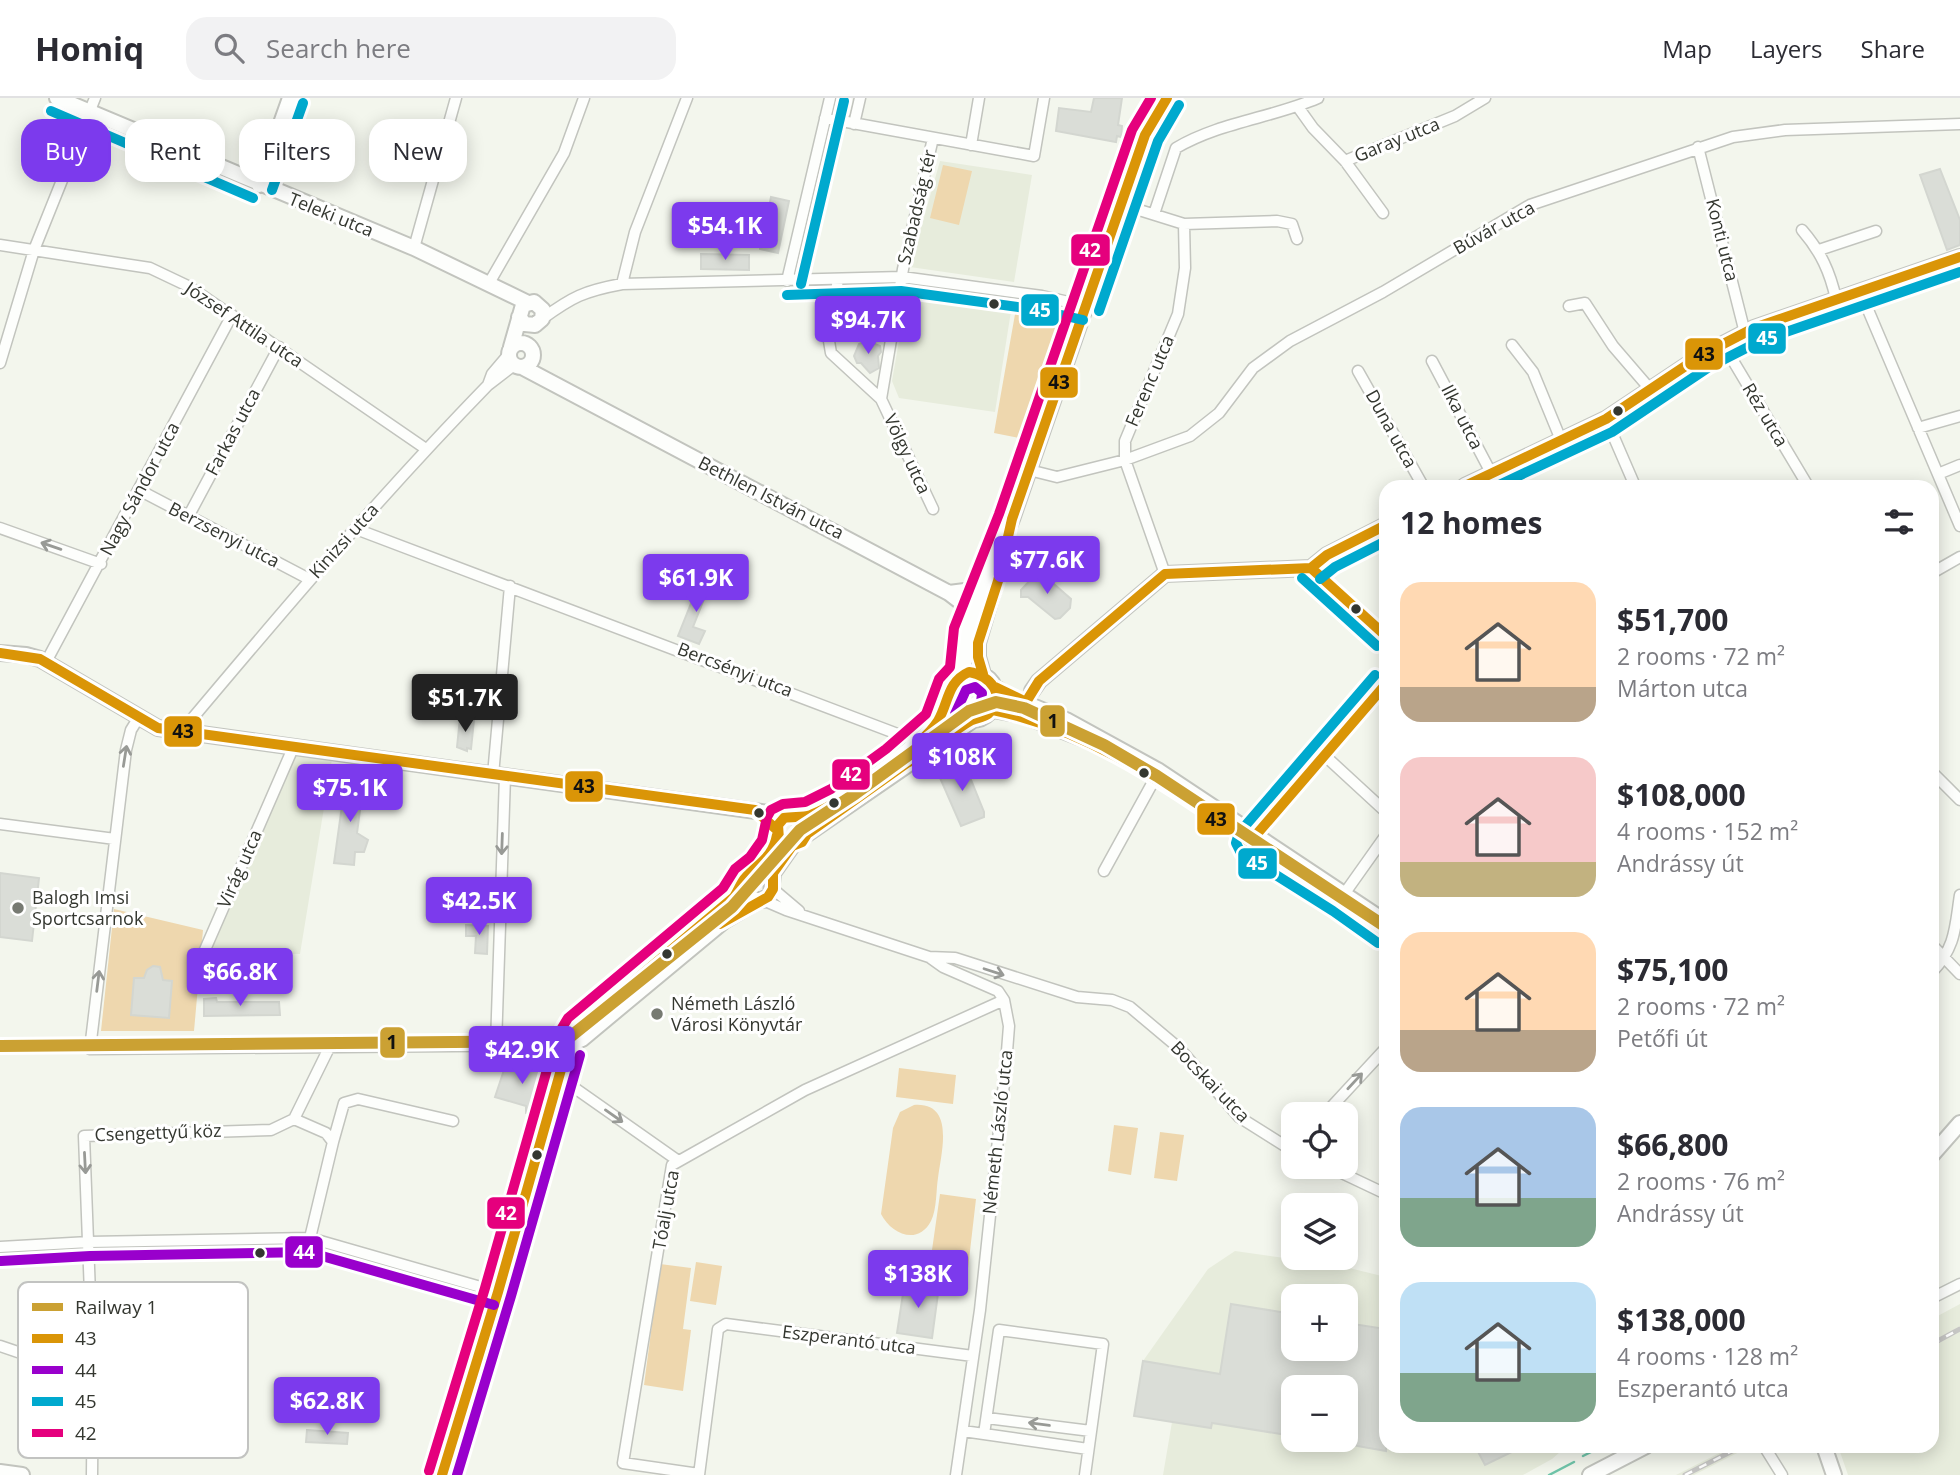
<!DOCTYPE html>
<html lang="en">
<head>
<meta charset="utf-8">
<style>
  :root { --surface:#fff; --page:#f2f2f3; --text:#2b2b33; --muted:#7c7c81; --line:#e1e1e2; --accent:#7c3aed }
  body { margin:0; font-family:"Open Sans",sans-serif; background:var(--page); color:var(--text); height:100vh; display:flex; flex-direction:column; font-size:26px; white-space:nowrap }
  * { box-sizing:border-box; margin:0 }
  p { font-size:23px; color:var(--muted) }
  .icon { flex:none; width:38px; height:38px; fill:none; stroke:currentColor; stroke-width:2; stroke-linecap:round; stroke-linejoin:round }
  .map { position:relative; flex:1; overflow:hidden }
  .side { position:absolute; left:1379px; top:382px; width:560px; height:973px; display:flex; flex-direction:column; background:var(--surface); border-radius:21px; box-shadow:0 4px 18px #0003 }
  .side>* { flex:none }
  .guide { position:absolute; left:21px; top:21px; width:665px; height:63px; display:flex; gap:14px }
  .controls { position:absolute; left:1281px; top:1004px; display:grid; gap:14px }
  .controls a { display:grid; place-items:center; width:77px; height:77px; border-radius:14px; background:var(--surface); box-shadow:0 4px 18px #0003; font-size:35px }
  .price { position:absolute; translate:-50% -60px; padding:0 16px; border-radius:7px; background:var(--accent); color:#fff; font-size:23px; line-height:46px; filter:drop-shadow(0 2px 4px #0008) }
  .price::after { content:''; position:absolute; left:50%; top:42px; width:21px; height:16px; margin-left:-10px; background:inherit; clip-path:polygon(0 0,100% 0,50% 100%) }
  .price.current { background:#222; color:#fff }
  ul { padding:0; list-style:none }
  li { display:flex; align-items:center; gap:21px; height:175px; padding:0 21px }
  li span { display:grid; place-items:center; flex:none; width:196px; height:140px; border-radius:21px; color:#555 }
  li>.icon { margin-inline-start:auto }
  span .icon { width:84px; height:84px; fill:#fffc; stroke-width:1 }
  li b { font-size:30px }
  h2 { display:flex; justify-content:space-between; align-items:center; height:84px; padding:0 21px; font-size:30px }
  .pill { padding:0 24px; border-radius:21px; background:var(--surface); box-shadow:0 4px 18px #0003; font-size:24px; line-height:63px }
  .pill.current { background:var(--accent); color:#fff }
  header { display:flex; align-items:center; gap:42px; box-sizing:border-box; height:98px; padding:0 35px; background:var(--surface); border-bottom:2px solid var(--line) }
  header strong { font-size:33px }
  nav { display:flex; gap:38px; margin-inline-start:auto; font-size:24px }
  .search { width:490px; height:63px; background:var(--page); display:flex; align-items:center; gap:18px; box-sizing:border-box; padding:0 24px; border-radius:21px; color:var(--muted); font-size:26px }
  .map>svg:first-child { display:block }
</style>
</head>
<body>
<header>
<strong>Homiq</strong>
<div class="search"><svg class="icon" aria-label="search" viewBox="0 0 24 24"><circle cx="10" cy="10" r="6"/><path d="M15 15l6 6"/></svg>Search here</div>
<nav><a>Map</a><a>Layers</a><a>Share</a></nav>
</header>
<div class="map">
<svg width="1960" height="1377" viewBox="0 0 1960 1377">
  <rect width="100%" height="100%" fill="#f3f6ed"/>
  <path fill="#e7ecdc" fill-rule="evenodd" d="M940 63 1032 77 1014 184 910 169Z
    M908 192 1012 207 995 314 899 300 892 283Z
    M293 650 333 655 300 856 204 854Z
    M1235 1153 1341 1168 1386 1179V1348H1567L1552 1361 1523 1377H1163L1172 1324 1134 1318 1143 1263 1208 1171ZM1293 1199H1346V1251H1293ZM1293 1290H1346V1342H1293Z
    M1960 1206V1377H1848L1838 1348H1932V1221Z
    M1733 1348H1751L1694 1377H1676Z"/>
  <path fill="#eed7ae" d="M943 67 972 73 959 127 930 120Z
    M1017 205 1076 215 1024 341 994 335Z
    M114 811 203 832 194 933H101Z
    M899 970 956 977 953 1006 896 999Z
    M914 1007C956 1004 941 1055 938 1080 936 1092 937 1111 931 1123 918 1148 891 1136 881 1116L893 1030 900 1014Z
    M1114 1027 1138 1030 1131 1077 1108 1073Z
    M1160 1034 1184 1037 1177 1083 1154 1080Z
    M940 1096 976 1101 967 1179 929 1173Z
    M696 1164 722 1168 716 1207 690 1203Z
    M660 1166 691 1170 683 1231 691 1232 683 1293 644 1287Z"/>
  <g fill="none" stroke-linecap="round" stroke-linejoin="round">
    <path stroke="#6fc4a9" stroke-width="2.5" d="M1583 1358 1603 1348
      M1549 1377 1574 1364"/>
  </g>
  <path fill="#daddd7" stroke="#d3d6d0" stroke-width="2" d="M1094 0H1122L1118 27 1122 28 1121 39 1117 38 1116 44 1056 33 1059 10 1091 14Z
    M1940 71 1960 122V147L1947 152 1920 77Z
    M771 99 789 103 778 155 760 151 761 133H764Z
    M701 156 749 157V172L701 171Z
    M867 243 880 248 881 254 878 258 879 270 870 275 861 265H857L854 258 859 246Z
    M1039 473 1071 501 1070 510 1060 520 1055 521 1028 499H1021V492Z
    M700 483 717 489 713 499 706 496 693 529 705 533 699 546 678 538Z
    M460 620 474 622 471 651 467 650V653L457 649Z
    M963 662 984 714V719L961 728 937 673Z
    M346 679 364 682 357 735 368 742 364 754H355L354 767 334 765Z
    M0 775 39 780 32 843 0 839Z
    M466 827 488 828 487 856 475 855 476 838H466Z
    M153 868 160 869 163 882 172 883 169 920 131 917 134 880H144L147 872Z
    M216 900 217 904H279L280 917 204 918V901Z
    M505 969H546L533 1017 526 1015V1008L495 999Z
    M905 1183 939 1188 932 1240 897 1235Z
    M1231 1206 1293 1216V1251H1346V1225L1386 1231V1353L1346 1346V1290H1293V1338L1212 1325 1211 1330 1134 1318 1143 1263 1220 1276Z
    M305 1301 332 1303 331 1315 304 1313Z
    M307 1332 348 1335 347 1346 306 1344Z
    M1475 1348H1524L1485 1367Z"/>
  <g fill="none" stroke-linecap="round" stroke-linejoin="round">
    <g stroke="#c2c4be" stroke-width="13">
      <path id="street" d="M1298 9 1313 30 1345 63 1383 115
        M825 20 1034 58 1044 0
        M854 26 860 0
        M971 47 979 0
        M1698 49 1745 235
        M1345 63 1455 18 1485 0
        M1120 106 1184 126 1277 123 1292 126 1297 141
        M1154 116 1176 50C1220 24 1272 20 1318 0
        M1802 132C1821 154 1830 174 1836 201
        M0 147 150 170 190 189 426 351
        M414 150 456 0
        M1819 152 1876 133
        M838 182 828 237 831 255 881 301 933 411
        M787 183 830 0
        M622 186 635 134 687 0
        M488 187 564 55 584 0
        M1860 193 1960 428
        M1569 208 1585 205 1613 248 1650 291
        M542 221C572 199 584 193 622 186L902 179 1042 198 1086 208
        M1723 246 1808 388
        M1512 247 1533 274 1561 342
        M1432 263 1498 388
        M0 265 34 152 95 0
        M1358 273 1423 388
        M488 287 514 267
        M881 301 903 171 933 40
        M1606 321 1635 388
        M1918 330 1960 318
        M1029 372 1057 379 1125 362 1190 338 1219 315 1253 270 1290 243 1383 194 1530 107 1733 39 1785 32 1960 26
        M1938 376 1960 367
        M139 392 309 481
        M188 419 279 249
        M0 430 101 466
        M356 431 916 643
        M1311 470 1386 538
        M1932 475 1960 459
        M1165 476 1125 362V343L1178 216 1185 170 1184 126
        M46 564 232 217
        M139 619 131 632 126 652 90 951 568 947
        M181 634C280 516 380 398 488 287L492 276 509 256
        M1323 656 1386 714
        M1932 674 1960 702
        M493 677 510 488
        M0 726 115 741
        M1250 744 1386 586
        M1104 773 1159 673
        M773 791 799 813
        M1342 799 1386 737
        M763 802 786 812 929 859 943 869 998 893 1004 902 1009 928 1006 966 980 1212 956 1377
        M1932 847 1960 876
        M204 854 293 650
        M929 859 955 860 1077 899 1112 902 1130 909 1180 951 1239 1019 1293 1053
        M1932 874C1956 849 1955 829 1960 797
        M496 947 505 678
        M559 979 677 1062
        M1324 1017 1386 950
        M333 1044 344 1005 358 1001 453 1023
        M1329 1069 1386 1096
        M310 1140 333 1044 326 1035 294 1021 330 948
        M0 1149 89 1144 310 1140 498 1194
        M1932 1200 1960 1186
        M0 1248 56 1267 93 1275
        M987 1320 1091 1333
        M963 1333 984 1336 999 1232 1103 1246 1085 1377
        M984 1336 1088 1351
        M1764 1348 1782 1377
        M699 1376 623 1365 672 1067 805 992 1004 902
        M92 1377 93 1275 84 1038 271 1032 294 1021
        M699 1377 718 1231 726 1226 973 1258"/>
    </g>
    <g stroke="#c2c4be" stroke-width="18">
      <path id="secondary" d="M57 0 414 150 526 204
        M259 87 290 0
        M509 257a12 12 0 1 1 24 0a12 12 0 1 1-24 0Z
        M511 249 523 207 534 204 543 212 542 221 535 227 525 226 519 219
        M522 269 949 495 975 515 981 529
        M1465 388 1606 321 1702 257 1754 230 1960 159
        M949 495 973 492 987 478
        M0 555 26 557 40 561 158 630 798 719C828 718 911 652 933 629 941 621 944 610 948 600
        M948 598a24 24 0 1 1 48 0a24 24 0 1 1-48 0Z
        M963 576 967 534 1012 421 1145 37 1167 0
        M983 576 978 559V545L1002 463
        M995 589 1006 597 1066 622 1159 673 1386 824
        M1032 593 1039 583 1165 476 1311 470 1327 457 1386 427
        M993 612 1022 617 1084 641
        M807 736 973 622
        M752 802H763L771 796 773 775 792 748
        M568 947 582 941 724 823 758 803
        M1932 1057 1960 1025
        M1824 1348 1834 1377
        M0 1374 22 1377
        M442 1377 498 1194 568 947 577 931 734 799 746 779 760 769 775 748 777 737
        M1590 1377 1646 1348"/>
    </g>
    <use href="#street" stroke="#fdfefc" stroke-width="10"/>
    <use href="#secondary" stroke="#fdfefc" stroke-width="14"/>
    <g stroke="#c6c6c4" stroke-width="5">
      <path id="rail" d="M1932 1246 1960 1231
        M1685 1377 1742 1348"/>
    </g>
    <use href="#rail" stroke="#fff" stroke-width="2.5" stroke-dasharray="8" stroke-linecap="butt"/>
    <g stroke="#fff" stroke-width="16">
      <path id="bus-1" d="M1465 388 1606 321 1702 257 1754 230 1960 159
        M1311 470 1386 538
        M1311 470 1327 457 1386 427
        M0 555 40 561 158 630 755 712 777 732
        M969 574C990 577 1008 598 988 616 984 619 977 620 972 622 949 635 931 654 907 665L807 736 802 744 792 748 779 741 778 727 784 720C793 718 802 720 811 717 843 704 920 651 938 623 949 604 947 584 969 574Z
        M983 576 978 559V545L998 483 1012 421 1145 37 1167 0
        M995 589 1026 604 1039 583 1165 476 1311 470
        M993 612C1093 633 1167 688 1250 744L1386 586
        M720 826 768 799 773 791V775L792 748
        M442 1377 498 1194 568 947 577 931 734 799C738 793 741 784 746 779 760 764 773 759 777 737"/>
    </g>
    <g stroke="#fff" stroke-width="16">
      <path id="bus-2" d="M975 589 982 595 981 605 955 616 966 592Z
        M1 1163 90 1158 308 1154 494 1207
        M457 1377 511 1198 580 957"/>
    </g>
    <g stroke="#fff" stroke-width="16">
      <path id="bus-3" d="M51 13 253 100
        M272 92 303 5
        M801 186 844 3
        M787 197 901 193 1040 212 1083 222
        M1099 213 1158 43 1179 7
        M1497 388 1612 334 1709 269 1760 243 1960 174
        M1302 480 1377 548
        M1320 481 1335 469 1386 443
        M1375 577 1239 735 1236 745 1241 755 1333 813 1378 845"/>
    </g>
    <g stroke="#fff" stroke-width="16">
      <path id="bus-4" d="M429 1373 485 1190 556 940 568 920 723 790 735 771 750 759 762 742 767 719 771 712 783 706 805 704 831 691 886 651 926 616 939 581 950 569 954 530 999 416 1132 32 1151 0"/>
    </g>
    <use href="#bus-1" stroke="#da9507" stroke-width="10"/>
    <use href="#bus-2" stroke="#90c" stroke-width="10"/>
    <use href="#bus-3" stroke="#00a9ce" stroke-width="10"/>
    <use href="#bus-4" stroke="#e5007d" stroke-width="10"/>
    <g stroke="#fff" stroke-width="18">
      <path id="rail-1" d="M0 948 565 943 732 809 800 732 855 696 969 613 996 604 1024 610 1104 647 1157 678 1386 829"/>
    </g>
    <use href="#rail-1" stroke="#cba133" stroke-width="12"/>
  </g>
  <defs><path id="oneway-shaft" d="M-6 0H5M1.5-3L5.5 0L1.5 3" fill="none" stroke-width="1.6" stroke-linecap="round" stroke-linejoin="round" transform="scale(1.75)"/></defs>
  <g stroke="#989a96">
    <use href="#oneway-shaft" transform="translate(51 448) rotate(-161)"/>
    <use href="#oneway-shaft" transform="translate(125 658) rotate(-81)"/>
    <use href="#oneway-shaft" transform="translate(502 746) rotate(92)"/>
    <use href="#oneway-shaft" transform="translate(994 874) rotate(18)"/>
    <use href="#oneway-shaft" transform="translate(98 883) rotate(-83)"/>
    <use href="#oneway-shaft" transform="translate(1355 983) rotate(-47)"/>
    <use href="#oneway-shaft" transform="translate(614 1018) rotate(35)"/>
    <use href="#oneway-shaft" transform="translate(85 1065) rotate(87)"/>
    <use href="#oneway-shaft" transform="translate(1039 1326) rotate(-172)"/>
  </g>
  <g fill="#343730" stroke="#fff" stroke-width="2.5">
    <circle cx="994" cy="206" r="6"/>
    <circle cx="1618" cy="313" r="6"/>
    <circle cx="1356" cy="511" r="6"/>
    <circle cx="1144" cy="675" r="6"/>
    <circle cx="834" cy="705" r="6"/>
    <circle cx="759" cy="715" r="6"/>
    <circle cx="667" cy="856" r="6"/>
    <circle cx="537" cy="1057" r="6"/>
    <circle cx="260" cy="1155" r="6"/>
  </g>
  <g fill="#777a72" stroke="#fff" stroke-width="2.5">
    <circle cx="18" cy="810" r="7"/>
    <circle cx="657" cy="916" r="7"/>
  </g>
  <g text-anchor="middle" stroke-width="6" stroke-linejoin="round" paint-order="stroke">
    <g font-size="18" fill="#343730" stroke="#fff">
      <text transform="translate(1397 42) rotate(-22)" y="6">Garay utca</text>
      <text transform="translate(917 109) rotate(-77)" y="6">Szabadság tér</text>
      <text transform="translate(331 117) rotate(22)" y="6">Teleki utca</text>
      <text transform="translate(1494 130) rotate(-29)" y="6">Búvár utca</text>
      <text transform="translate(1722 142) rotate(76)" y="6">Konti utca</text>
      <text transform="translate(244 227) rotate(34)" y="6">József Attila utca</text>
      <text transform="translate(1150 283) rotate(-67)" y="6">Ferenc utca</text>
      <text transform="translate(1765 317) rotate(59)" y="6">Réz utca</text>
      <text transform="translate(1462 319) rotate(63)" y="6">Ilka utca</text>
      <text transform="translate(1391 331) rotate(61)" y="6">Duna utca</text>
      <text transform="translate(233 334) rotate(-62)" y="6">Farkas utca</text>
      <text transform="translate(907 356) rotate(65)" y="6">Völgy utca</text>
      <text transform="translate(140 391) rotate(-62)" y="6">Nagy Sándor utca</text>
      <text transform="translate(771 400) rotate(27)" y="6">Bethlen István utca</text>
      <text transform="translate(224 437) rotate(27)" y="6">Berzsenyi utca</text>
      <text transform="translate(344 443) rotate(-48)" y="6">Kinizsi utca</text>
      <text transform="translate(735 572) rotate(21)" y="6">Bercsényi utca</text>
      <text transform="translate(240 771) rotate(-66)" y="6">Virág utca</text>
      <text transform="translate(1210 984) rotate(46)" y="6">Bocskai utca</text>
      <text transform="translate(998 1034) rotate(-84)" y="6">Németh László utca</text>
      <text transform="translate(158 1035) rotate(-2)" y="6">Csengettyű köz</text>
      <text transform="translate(666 1112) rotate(-80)" y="6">Tóalj utca</text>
      <text transform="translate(849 1242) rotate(7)" y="6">Eszperantó utca</text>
    </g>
    <g font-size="18" fill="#343730" stroke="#fff" text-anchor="start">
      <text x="32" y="806">Balogh Imsi<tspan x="32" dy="21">Sportcsarnok</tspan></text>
      <text x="671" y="912">Németh László<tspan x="671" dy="21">Városi Könyvtár</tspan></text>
    </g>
  </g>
  <rect x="18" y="1184" width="230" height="176" rx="10" fill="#fff" stroke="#c2c3c1" stroke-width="2"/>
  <rect x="32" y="1205" width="31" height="8" fill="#cba133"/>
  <rect x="32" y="1236" width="31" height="9" fill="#da9507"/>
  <rect x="32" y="1268" width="31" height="8" fill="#90c"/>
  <rect x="32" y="1299" width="31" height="9" fill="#00a9ce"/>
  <rect x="32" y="1331" width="31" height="8" fill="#e5007d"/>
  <g font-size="19" fill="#343730">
    <text x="75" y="1216">Railway 1</text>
    <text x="75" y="1247">43</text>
    <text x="75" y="1279">44</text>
    <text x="75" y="1310">45</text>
    <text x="75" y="1342">42</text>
  </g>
  <g stroke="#fff" stroke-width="2.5">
    <rect x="1070" y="135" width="41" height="34" rx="7" fill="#e5007d"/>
    <rect x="1020" y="195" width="40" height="34" rx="7" fill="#00a9ce"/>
    <rect x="1747" y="224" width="40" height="33" rx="7" fill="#00a9ce"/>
    <rect x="1684" y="239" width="40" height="34" rx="7" fill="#da9507"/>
    <rect x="1039" y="268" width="40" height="33" rx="7" fill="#da9507"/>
    <rect x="1039" y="606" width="27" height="34" rx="7" fill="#cba133"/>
    <rect x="163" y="617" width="40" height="33" rx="7" fill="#da9507"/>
    <rect x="831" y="660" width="40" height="33" rx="7" fill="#e5007d"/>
    <rect x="564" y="672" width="40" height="33" rx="7" fill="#da9507"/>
    <rect x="1196" y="704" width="40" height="34" rx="7" fill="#da9507"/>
    <rect x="1237" y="749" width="41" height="33" rx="7" fill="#00a9ce"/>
    <rect x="379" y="928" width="27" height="33" rx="7" fill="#cba133"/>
    <rect x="486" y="1098" width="40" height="34" rx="7" fill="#e5007d"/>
    <rect x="284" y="1137" width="40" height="34" rx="7" fill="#90c"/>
  </g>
  <g font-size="19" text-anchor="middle" font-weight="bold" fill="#fff">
    <text x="1090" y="159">42</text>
    <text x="1040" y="219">45</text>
    <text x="1767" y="247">45</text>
    <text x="851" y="683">42</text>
    <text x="1257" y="772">45</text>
    <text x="506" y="1122">42</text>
    <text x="304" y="1161">44</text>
  </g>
  <g font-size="19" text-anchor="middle" font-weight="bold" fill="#111">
    <text x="1704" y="263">43</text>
    <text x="1059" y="291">43</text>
    <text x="1053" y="630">1</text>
    <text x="183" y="640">43</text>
    <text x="584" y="695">43</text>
    <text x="1216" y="728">43</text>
    <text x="392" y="951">1</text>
  </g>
</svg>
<div class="controls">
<a><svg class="icon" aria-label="locate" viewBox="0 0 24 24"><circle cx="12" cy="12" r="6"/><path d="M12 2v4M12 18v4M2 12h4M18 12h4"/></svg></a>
<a><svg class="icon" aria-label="layers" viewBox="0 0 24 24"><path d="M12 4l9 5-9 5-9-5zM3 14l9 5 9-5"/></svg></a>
<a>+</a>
<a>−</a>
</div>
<b class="price" style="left:725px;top:164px">$54.1K</b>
<b class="price" style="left:868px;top:258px">$94.7K</b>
<b class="price" style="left:1047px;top:498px">$77.6K</b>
<b class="price" style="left:696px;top:516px">$61.9K</b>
<b class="price current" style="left:465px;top:636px">$51.7K</b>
<b class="price" style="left:962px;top:695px">$108K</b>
<b class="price" style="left:350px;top:726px">$75.1K</b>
<b class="price" style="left:479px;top:839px">$42.5K</b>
<b class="price" style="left:240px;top:910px">$66.8K</b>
<b class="price" style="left:522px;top:988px">$42.9K</b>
<b class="price" style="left:918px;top:1212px">$138K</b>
<b class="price" style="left:327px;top:1339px">$62.8K</b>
<div class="guide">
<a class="pill current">Buy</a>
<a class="pill">Rent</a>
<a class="pill">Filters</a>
<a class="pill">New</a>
</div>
<section class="side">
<h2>12 homes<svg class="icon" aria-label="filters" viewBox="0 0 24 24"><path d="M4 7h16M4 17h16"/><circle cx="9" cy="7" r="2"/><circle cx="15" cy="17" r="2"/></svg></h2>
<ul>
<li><span style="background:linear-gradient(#ffd9b3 75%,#b9a48a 0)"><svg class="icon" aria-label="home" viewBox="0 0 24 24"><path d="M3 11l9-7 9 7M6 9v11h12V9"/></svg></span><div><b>$51,700</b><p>2 rooms · 72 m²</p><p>Márton utca</p></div></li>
<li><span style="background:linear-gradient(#f6c9c9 75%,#c2b280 0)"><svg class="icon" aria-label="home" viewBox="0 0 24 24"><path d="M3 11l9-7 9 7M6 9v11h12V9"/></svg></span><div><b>$108,000</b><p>4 rooms · 152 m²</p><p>Andrássy út</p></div></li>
<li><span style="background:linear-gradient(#ffd9b3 70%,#b9a48a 0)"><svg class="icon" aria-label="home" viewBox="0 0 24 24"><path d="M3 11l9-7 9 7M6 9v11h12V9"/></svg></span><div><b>$75,100</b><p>2 rooms · 72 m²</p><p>Petőfi út</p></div></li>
<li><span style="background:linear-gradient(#a9c7e8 65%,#7fa58c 0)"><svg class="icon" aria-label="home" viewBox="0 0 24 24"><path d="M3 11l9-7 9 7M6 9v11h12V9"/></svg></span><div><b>$66,800</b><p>2 rooms · 76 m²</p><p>Andrássy út</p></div></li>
<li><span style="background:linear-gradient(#bfe0f5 65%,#7fa58c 0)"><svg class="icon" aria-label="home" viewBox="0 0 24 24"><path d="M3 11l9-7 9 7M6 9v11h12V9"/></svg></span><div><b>$138,000</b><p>4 rooms · 128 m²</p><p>Eszperantó utca</p></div></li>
</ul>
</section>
</div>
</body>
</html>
